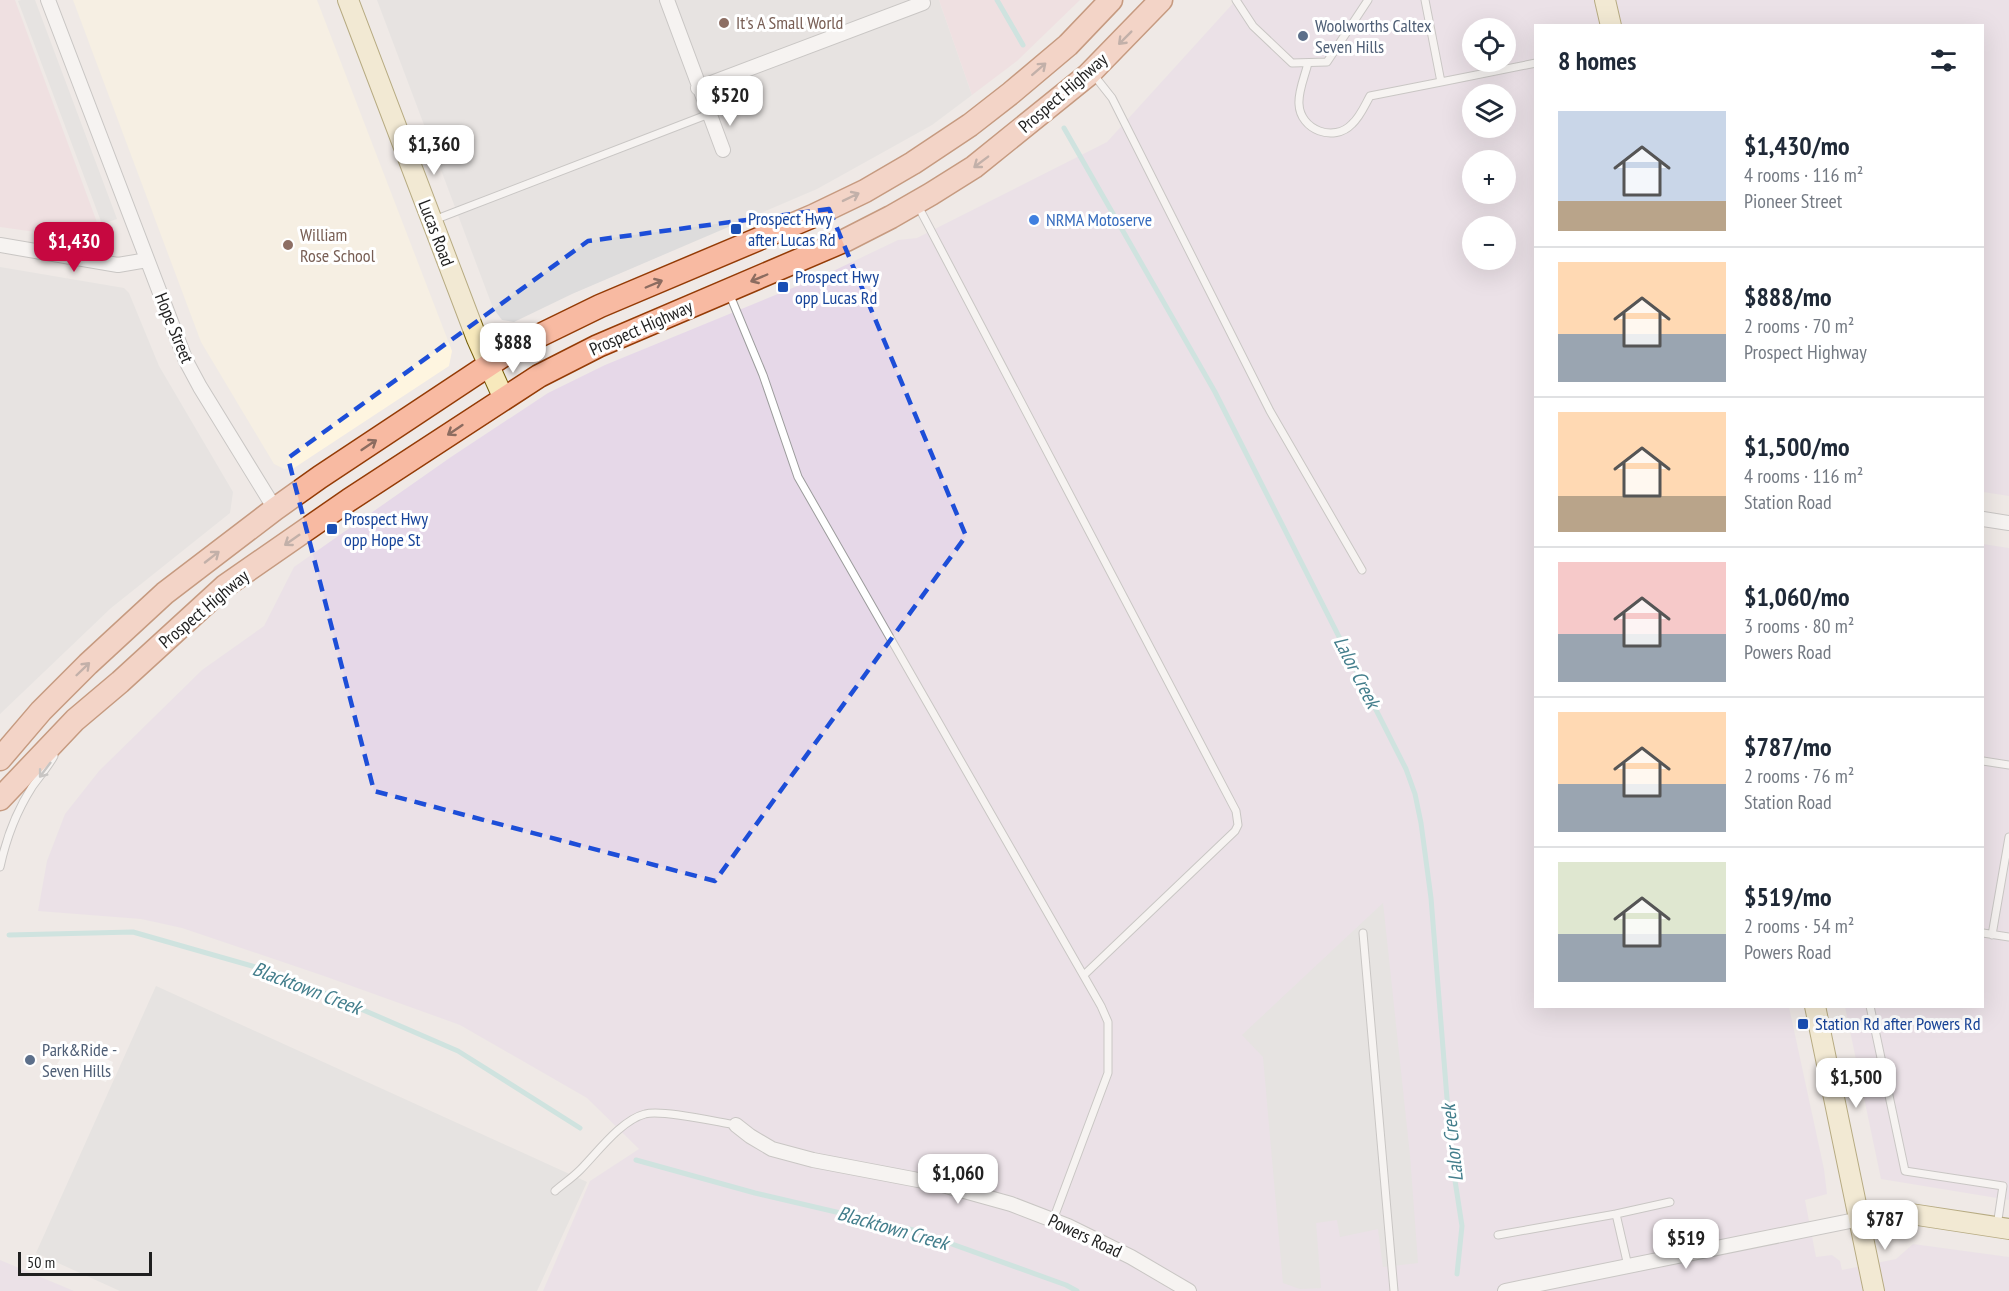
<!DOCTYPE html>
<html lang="en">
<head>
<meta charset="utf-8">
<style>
  :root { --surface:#fff; --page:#f2f2f3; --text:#1f2937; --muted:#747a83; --line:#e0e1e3; --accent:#c60840 }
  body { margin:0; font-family:"PT Sans Narrow",sans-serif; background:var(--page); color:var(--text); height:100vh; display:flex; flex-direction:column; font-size:22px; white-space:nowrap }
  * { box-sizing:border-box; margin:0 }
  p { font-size:20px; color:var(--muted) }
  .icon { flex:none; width:33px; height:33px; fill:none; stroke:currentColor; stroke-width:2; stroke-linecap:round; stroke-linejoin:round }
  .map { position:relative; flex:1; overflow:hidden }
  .side { position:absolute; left:1534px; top:24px; width:450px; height:984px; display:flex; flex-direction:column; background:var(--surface); border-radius:0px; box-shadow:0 6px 24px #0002 }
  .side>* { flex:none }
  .fabs { position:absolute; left:1462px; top:18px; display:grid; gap:12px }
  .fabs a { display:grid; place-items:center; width:54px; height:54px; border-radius:50%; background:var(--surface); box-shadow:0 6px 24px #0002; font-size:30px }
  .scale { position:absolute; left:18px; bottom:15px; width:134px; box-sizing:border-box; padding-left:6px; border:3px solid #1f1f1f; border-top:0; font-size:16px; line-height:21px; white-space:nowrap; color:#1f1f1f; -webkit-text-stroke:4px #fff; paint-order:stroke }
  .price { position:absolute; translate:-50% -51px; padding:0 14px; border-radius:12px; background:#fff; color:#222; font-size:20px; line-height:39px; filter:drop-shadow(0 2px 3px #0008) }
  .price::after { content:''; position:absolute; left:50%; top:36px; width:18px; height:14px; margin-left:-9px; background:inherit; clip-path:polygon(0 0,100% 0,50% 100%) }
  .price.current { background:var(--accent); color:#fff }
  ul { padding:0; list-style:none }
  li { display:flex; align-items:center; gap:18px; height:150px; padding:0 24px }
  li+li { border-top:2px solid var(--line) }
  li span { display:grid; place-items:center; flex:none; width:168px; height:120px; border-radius:0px; color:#555 }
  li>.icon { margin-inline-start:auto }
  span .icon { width:72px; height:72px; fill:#fffc; stroke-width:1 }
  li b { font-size:26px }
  h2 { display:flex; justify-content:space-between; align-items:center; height:72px; padding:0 24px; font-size:26px }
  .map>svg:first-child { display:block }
</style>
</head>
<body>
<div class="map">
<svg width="2009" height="1291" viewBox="0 0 2009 1291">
  <rect width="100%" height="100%" fill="#efe9e6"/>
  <path fill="#dddcdc" d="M377 0H939L972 95 932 125 817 189 572 294 514 322 502 320 493 308Z
    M0 267 118 287 124 288 129 293 159 366 233 492 230 513 111 608 0 714Z"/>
  <path fill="#efd6dc" d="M0 0H15L98 225 83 231 78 238 0 227Z
    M939 0H1080L1017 61 972 95Z"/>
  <path fill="#e6d8e8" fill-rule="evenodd" d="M1236 0H2009V496L1983 492V26H1536V1006L1789 1007 1824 1169 1827 1194 1805 1200 1816 1257 1832 1255 1840 1261 1842 1270 1896 1259 1913 1244 2009 1257V1291H543L590 1181 639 1149 587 1098 460 1025 324 976 182 928 141 919 38 911 47 861 65 814 99 771 202 670 264 626 294 567 451 457 548 393 605 365 829 273 898 240 917 238 1107 142ZM1473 28H1506V62H1473ZM1473 94H1506V128H1473ZM1473 160H1506V194H1473ZM1473 226H1506V260H1473Z
    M1983 544 2009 548V1200L1881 1179 1845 1007 1983 1006Z
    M0 1260 74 1291H0Z"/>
  <path fill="#fef5e0" d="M73 0H317L452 351 449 366 294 468 284 469 274 464 201 342Z"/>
  <path fill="#dbdbdb" d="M21 0H35L117 219 102 224 18 1Z
    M1383 903 1410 1156 1418 1263 1383 1267 1378 1229 1340 1237 1337 1220 1316 1223 1321 1288 1300 1289 1283 1283 1263 1057 1242 1035Z
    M156 986 587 1182 537 1291H120L36 1253Z"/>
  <path fill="#fff" d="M71 1044 113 1062 106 1082 57 1064Z"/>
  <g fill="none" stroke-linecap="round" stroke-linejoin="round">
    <path stroke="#a8dbd8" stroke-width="5" d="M997 0 1023 45
      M1064 128 1215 392 1406 769 1415 794 1421 823 1431 898 1452 1161 1462 1226 1457 1274
      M9 935 133 932 280 974 458 1051 580 1128
      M636 1160 755 1193 913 1230 1066 1285 1077 1291"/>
    <g stroke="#9c9c9c" stroke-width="9">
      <path id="lane" d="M1236 0 1253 26 1292 63 1327 62 1368 0
        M1425 0 1441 82 1536 63
        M1308 63C1305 76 1298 91 1299 104 1300 130 1334 143 1352 124 1360 117 1365 105 1370 96L1441 82
        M1093 74 1112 98 1270 411 1362 570
        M917 204 1236 811 1238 825 1235 831 1084 975
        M434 220 709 114
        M729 293 763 375 798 477 1101 1006 1108 1022V1073L1053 1220
        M1983 761 2009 765
        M0 867C6 839 16 812 32 787 39 777 48 767 54 756
        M1363 933 1394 1291
        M1983 933 2009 937
        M1992 935 2009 837
        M1870 1006 1905 1171 2003 1186 1997 1226
        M555 1191C563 1184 572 1178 580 1170 597 1153 621 1120 645 1114 661 1109 717 1122 736 1125
        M1498 1235 1616 1214
        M1628 1266 1616 1214 1670 1202"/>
    </g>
    <g stroke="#9c9c9c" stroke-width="16">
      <path id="street" d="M48 0 186 361 200 387 275 509
        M667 0 723 150
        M698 88 923 3
        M0 245 118 265 147 260
        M1983 519 2009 523
        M736 1125 750 1136 772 1149 813 1160 939 1184 1011 1204 1068 1226 1131 1257 1189 1291
        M1505 1291 1860 1219"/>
    </g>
    <g stroke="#735f09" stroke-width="22">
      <path id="secondary" d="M348 0 477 339 503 397
        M1605 0 1611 26
        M1815 1006 1874 1291
        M1860 1219 1896 1213 1911 1214 2009 1229"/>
    </g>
    <g stroke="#943b06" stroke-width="25">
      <path id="primary" d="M0 759 41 711 88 664 165 593 275 509 320 477 516 347 600 306 813 216 865 191 913 163 970 125 1011 93 1068 45 1111 0
        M0 799 75 720 120 682 225 586 349 500 539 376 598 346 846 240 891 217 931 194 974 167 1088 75 1161 0"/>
    </g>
    <use href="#lane" stroke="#fff" stroke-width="7"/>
    <use href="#street" stroke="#fff" stroke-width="14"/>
    <use href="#secondary" stroke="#f7e9bc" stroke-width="20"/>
    <use href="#primary" stroke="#f8baa2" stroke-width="22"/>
  </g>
  <defs><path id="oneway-shaft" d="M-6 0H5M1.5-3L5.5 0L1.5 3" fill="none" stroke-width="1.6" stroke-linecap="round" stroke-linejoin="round" transform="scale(1.5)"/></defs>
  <g stroke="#8c6c60">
    <use href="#oneway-shaft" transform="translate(1125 38) rotate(135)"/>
    <use href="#oneway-shaft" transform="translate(1039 69) rotate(-41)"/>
    <use href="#oneway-shaft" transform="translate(981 162) rotate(143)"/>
    <use href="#oneway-shaft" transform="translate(851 197) rotate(-26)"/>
    <use href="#oneway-shaft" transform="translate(759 278) rotate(157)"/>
    <use href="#oneway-shaft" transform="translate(654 284) rotate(-23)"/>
    <use href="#oneway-shaft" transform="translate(455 430) rotate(146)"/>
    <use href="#oneway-shaft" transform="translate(369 445) rotate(-34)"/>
    <use href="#oneway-shaft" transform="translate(292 540) rotate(145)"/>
    <use href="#oneway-shaft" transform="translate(212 557) rotate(-38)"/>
    <use href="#oneway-shaft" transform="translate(83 669) rotate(-44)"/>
  </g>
  <use stroke="#9a9a9a" href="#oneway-shaft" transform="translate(45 770) rotate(127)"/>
  <path d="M0 0H2009V1291H0ZM829 209 966 536 715 881 374 791 288 458 588 241Z" fill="#efe9e6" fill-opacity=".55" fill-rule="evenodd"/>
  <path fill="none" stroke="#1d4ed8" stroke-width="4.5" stroke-dasharray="12 8" stroke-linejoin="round" d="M829 209 966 536 715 881 374 791 288 458 588 241Z"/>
  <g fill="#8d6e63" stroke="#fff" stroke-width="2">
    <circle cx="724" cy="23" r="6"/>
    <circle cx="288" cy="245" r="6"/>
  </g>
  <g fill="#5c6f8a" stroke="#fff" stroke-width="2">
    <circle cx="1303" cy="36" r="6"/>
    <circle cx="30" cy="1060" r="6"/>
  </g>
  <circle fill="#3f7fe0" stroke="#fff" stroke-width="2" cx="1034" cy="220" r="6"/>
  <g fill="#1a4fb4" stroke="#fff" stroke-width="2">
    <rect x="730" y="223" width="12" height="12" rx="3"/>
    <rect x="777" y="281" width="12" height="12" rx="3"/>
    <rect x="326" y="523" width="12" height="12" rx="3"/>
    <rect x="1797" y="1018" width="12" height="12" rx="3"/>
  </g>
  <g text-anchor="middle" stroke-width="6" stroke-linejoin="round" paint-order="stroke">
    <g font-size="18" fill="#785e54" stroke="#fff" text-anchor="start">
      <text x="736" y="29">It's A Small World</text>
      <text x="300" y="241">William<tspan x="300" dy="21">Rose School</tspan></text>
    </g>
    <g font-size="18" fill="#4e5e75" stroke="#fff" text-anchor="start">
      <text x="1315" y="32">Woolworths Caltex<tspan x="1315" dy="21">Seven Hills</tspan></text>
      <text x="42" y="1056">Park&amp;Ride -<tspan x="42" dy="21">Seven Hills</tspan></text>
    </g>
    <g font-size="18" fill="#1f1f1f" stroke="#fff">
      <text transform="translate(1063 93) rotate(-41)" y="6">Prospect Highway</text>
      <text transform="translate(436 233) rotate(69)" y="6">Lucas Road</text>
      <text transform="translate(174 328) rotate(68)" y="6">Hope Street</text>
      <text transform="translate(641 328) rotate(-24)" y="6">Prospect Highway</text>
      <text transform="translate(204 609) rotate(-40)" y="6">Prospect Highway</text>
      <text transform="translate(1085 1236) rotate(25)" y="6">Powers Road</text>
    </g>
    <g font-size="18" fill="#164399" stroke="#fff" text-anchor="start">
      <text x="748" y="225">Prospect Hwy<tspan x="748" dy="21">after Lucas Rd</tspan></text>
      <text x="795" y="283">Prospect Hwy<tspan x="795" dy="21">opp Lucas Rd</tspan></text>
      <text x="344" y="525">Prospect Hwy<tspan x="344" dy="21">opp Hope St</tspan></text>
      <text x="1815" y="1030">Station Rd after Powers Rd</text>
    </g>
    <g font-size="18" fill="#366cbe" stroke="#fff" text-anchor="start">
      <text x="1046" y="226">NRMA Motoserve</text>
    </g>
    <g font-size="20" font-style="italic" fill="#437e8c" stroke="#fff">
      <text transform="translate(1357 672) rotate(63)" y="7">Lalor Creek</text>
      <text transform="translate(307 988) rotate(21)" y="7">Blacktown Creek</text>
      <text transform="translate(1452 1143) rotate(-96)" y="7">Lalor Creek</text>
      <text transform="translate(893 1228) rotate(16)" y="7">Blacktown Creek</text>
    </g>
  </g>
</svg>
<div class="fabs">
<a><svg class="icon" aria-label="locate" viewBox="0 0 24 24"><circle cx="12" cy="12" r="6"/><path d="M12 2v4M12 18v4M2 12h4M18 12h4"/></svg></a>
<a><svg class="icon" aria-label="layers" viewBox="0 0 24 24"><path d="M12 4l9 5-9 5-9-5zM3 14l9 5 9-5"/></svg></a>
<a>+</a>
<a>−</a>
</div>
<div class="scale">50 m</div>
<b class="price" style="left:730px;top:127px">$520</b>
<b class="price" style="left:434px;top:176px">$1,360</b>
<b class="price current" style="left:74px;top:273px">$1,430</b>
<b class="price" style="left:513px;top:374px">$888</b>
<b class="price" style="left:1856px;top:1109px">$1,500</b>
<b class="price" style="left:958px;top:1205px">$1,060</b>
<b class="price" style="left:1885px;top:1251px">$787</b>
<b class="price" style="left:1686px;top:1270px">$519</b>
<section class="side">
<h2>8 homes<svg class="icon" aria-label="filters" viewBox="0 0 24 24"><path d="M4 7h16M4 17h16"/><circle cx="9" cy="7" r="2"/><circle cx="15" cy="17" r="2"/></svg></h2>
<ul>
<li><span style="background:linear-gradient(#c9d6e8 75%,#b9a48a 0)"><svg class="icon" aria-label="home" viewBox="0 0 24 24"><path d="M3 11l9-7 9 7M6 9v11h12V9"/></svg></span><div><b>$1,430/mo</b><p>4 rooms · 116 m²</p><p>Pioneer Street</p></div></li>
<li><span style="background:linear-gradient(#ffd9b3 60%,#9aa5b1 0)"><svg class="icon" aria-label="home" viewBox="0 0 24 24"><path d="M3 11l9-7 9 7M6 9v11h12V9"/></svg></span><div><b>$888/mo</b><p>2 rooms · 70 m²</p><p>Prospect Highway</p></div></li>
<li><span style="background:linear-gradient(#ffd9b3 70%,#b9a48a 0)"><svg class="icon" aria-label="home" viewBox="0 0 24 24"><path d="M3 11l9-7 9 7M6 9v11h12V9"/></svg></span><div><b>$1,500/mo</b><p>4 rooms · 116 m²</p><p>Station Road</p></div></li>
<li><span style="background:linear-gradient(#f6c9c9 60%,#9aa5b1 0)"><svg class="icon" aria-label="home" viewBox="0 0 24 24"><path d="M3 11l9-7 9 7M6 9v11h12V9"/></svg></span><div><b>$1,060/mo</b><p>3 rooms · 80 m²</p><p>Powers Road</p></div></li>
<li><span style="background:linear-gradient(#ffd9b3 60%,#9aa5b1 0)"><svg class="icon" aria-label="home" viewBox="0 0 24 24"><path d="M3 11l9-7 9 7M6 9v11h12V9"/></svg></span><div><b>$787/mo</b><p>2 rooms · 76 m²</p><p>Station Road</p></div></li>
<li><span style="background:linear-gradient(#dfe7d0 60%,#9aa5b1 0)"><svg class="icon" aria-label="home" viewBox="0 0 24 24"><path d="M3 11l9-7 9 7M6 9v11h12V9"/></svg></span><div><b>$519/mo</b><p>2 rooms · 54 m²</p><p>Powers Road</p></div></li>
</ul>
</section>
</div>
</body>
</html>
